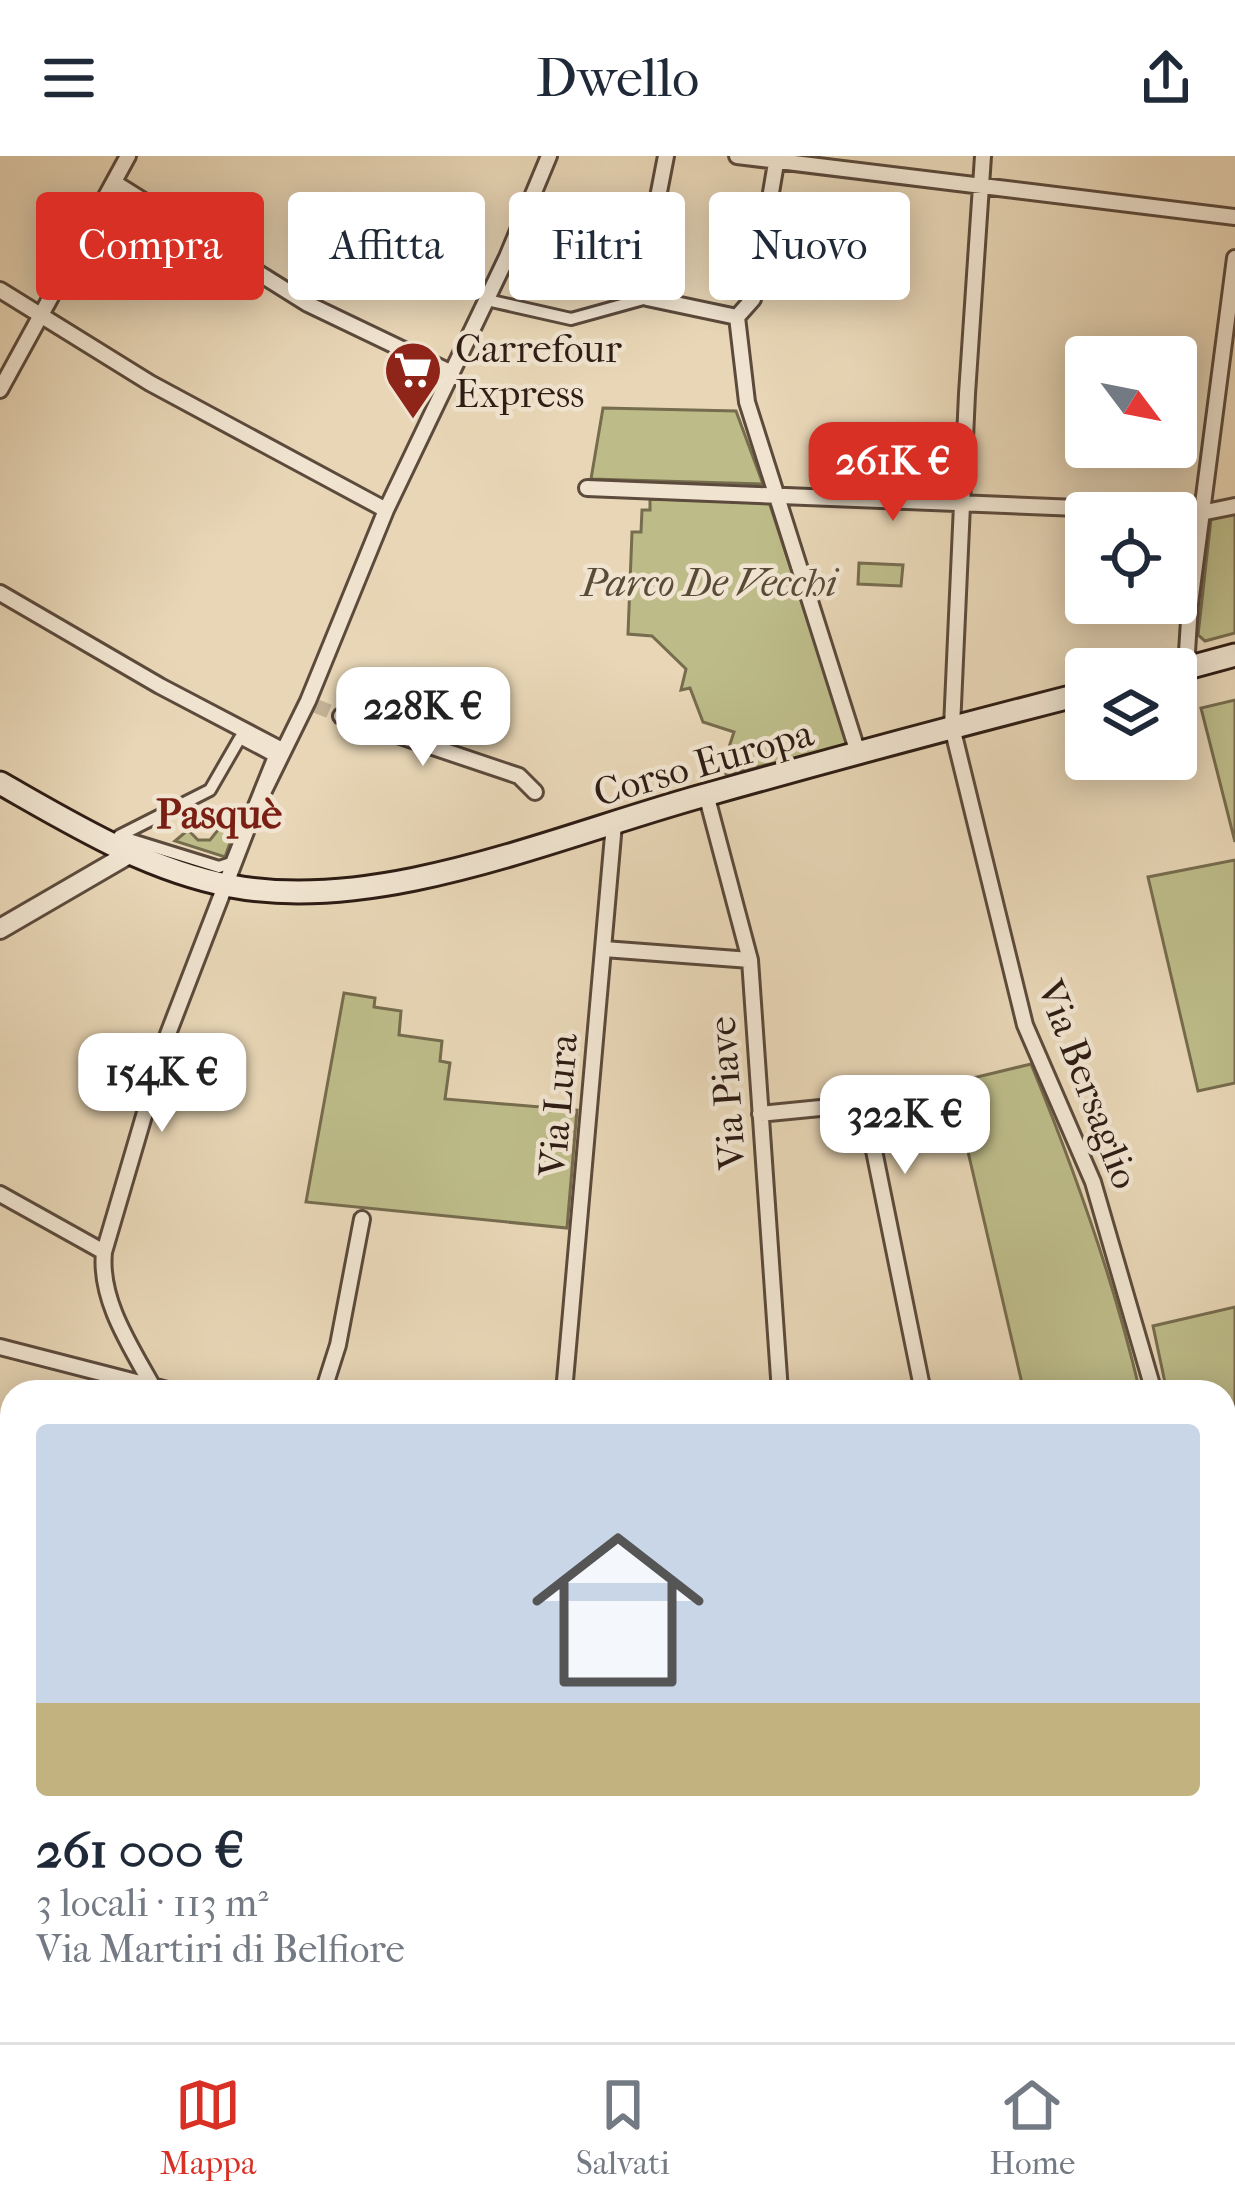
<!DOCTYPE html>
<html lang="it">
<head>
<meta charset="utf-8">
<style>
  :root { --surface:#fff; --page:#f6f6f7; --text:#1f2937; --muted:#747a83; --line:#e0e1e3; --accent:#d93025 }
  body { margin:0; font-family:"IM FELL French Canon",serif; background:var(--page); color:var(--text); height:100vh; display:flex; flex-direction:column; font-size:45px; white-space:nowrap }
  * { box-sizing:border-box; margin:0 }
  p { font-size:39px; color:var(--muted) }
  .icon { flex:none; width:66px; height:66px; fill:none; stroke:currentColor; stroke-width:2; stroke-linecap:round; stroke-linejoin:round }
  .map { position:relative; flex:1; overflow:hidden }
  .side { position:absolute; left:0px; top:1224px; width:1236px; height:663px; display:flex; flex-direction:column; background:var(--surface); border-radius:36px 36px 0 0; box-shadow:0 6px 30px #0003 }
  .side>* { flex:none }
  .guide { position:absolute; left:36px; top:36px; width:1164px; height:108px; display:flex; gap:24px }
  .needle { width:78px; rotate:122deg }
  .fabs { position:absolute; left:1065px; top:180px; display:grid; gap:24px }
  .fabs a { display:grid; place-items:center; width:132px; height:132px; border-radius:12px; background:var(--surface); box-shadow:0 6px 30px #0003; font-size:60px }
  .price { position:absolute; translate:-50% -102px; padding:0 27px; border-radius:24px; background:#fff; color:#222; font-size:39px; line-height:78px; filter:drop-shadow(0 3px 6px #0008) }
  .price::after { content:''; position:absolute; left:50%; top:72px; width:36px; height:27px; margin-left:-18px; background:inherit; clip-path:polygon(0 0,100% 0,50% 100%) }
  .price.selected { background:var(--accent); color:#fff }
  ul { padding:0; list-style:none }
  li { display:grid; align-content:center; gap:24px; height:636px; padding:0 36px }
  li span { display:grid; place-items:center; height:372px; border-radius:12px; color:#555 }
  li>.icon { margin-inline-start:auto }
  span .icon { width:216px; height:216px; fill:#fffc; stroke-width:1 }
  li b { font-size:51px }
  .pill { padding:0 42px; border-radius:12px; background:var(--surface); box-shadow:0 6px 30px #0003; font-size:42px; line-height:108px }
  .pill.selected { background:var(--accent); color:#fff }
  header { display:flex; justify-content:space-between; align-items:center; height:156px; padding:0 36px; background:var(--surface); font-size:54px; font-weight:600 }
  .dock { display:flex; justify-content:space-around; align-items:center; height:168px; border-top:3px solid var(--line); background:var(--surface); font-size:33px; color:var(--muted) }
  .dock a { display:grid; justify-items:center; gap:6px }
  .dock .selected { color:var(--accent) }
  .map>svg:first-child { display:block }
</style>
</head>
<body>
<header><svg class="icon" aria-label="menu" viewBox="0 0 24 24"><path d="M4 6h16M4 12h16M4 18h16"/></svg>Dwello<svg class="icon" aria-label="share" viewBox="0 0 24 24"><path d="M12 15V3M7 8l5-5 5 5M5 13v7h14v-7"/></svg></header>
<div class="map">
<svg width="1235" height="1886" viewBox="0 0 1235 1886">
  <rect width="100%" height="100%" fill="#e8d6b6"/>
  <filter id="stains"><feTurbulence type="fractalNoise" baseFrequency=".00167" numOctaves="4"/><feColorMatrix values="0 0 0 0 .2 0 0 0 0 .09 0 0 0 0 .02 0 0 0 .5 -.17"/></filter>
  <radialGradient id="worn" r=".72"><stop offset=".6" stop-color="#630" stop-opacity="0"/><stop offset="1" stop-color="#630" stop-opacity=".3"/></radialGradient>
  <path fill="#bdbc89" stroke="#766c4e" stroke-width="3" d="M603 252 736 255 763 328 591 323Z
    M650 343 769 346 849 590 726 618 724 606 734 576 703 566 690 532 681 534 686 513 652 480 628 478 632 376H641L642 354H650Z
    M1235 358V477L1205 485 1198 479 1211 363Z
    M859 407 903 409 901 430 858 428Z
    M1235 544V686L1201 552Z
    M220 651 236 670 225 701 175 685 188 674 198 684H210L218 674V662L214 657Z
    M1235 704V927L1198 935 1148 721Z
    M344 837 375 842 374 851 401 855 399 879 442 885 440 905 450 907 445 943 577 954 567 1072 306 1046Z
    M1031 908C1075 1015 1114 1124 1140 1236H1024L952 927Z
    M1235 1151V1468L1224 1470V1236H1167L1153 1170Z
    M0 1733 12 1737V1875H318L316 1878 256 1886H0Z"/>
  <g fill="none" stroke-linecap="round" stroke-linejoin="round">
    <path stroke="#c3b196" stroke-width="14" stroke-dasharray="14 7" stroke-linecap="butt" d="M316 550 341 560"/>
    <g stroke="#5c4a3c" stroke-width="16">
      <path id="pedestrian" d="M487 144 571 163 647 142
        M240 582 274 600 231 707 219 711 119 680 210 634Z"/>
    </g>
    <g stroke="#5c4a3c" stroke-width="20">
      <path id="minor" d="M666 0 652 72 647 142 737 161
        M737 0 1235 61
        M983 0 967 238 952 571 1025 869 1093 1026 1154 1236
        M115 27 308 148 452 217
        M0 134 150 227 386 354
        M737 161 747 246 859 600
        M737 161 753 143 776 7
        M0 234 128 0
        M587 332 1201 357 1235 350
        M0 437 160 530 282 594
        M1186 512 1190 448 1235 102
        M341 560 519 620 535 636
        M706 638 750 804 780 1236
        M604 793 750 804
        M760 958 851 949 867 960 923 1236
        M0 1038 104 1096
        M0 1191 175 1236
        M153 1231C131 1191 99 1144 104 1096L168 878 254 655 308 545 386 354 507 101 549 0
        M323 1236 338 1189 362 1063
        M564 1236 614 668
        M0 1465 12 1469
        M1224 1478 1235 1476
        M1224 1608 1235 1605
        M1224 1655 1235 1704
        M0 1657 12 1628
        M575 1875 579 1886
        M1040 1875 1041 1886"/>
    </g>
    <g stroke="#5c4a3c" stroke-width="24">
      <path id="tertiary" d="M0 773 129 698"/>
    </g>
    <g stroke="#2e1c14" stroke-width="27">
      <path id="secondary" d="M1176 515 1235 499
        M0 627C74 669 147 714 231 730 382 759 564 677 709 638 834 603 960 569 1086 537"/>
    </g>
    <use href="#pedestrian" stroke="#f0e4d0" stroke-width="10"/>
    <use href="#minor" stroke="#f0e4d0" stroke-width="14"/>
    <use href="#tertiary" stroke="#f0e4d0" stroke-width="18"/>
    <use href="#secondary" stroke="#f0e4d0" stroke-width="21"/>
  </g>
  <defs>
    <g id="supermarket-pin" transform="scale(3)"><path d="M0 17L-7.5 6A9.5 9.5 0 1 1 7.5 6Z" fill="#8f2418" stroke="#f0e4d0"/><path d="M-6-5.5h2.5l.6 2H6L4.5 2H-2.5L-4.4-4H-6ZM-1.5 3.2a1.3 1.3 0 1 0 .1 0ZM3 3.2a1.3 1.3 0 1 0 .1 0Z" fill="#fff"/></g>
  </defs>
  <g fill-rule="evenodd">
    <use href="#supermarket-pin" x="413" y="214"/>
  </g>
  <g text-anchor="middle" stroke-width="9" stroke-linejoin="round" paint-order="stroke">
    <g font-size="39" fill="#2e1c14" stroke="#f0e4d0" text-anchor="start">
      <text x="455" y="206">Carrefour<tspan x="455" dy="45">Express</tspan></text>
    </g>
    <g font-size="39" font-style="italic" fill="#594c37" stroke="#f0e4d0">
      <text x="709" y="440">Parco De Vecchi</text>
    </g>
    <g font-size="39" fill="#2e1c14" stroke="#f0e4d0">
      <text transform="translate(703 606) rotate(-16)" y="14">Corso Europa</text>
      <text transform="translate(1089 928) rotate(69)" y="14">Via Bersaglio</text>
      <text transform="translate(726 937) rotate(-94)" y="14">Via Piave</text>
      <text transform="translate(557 949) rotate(-85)" y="14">Via Lura</text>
    </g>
    <g font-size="42" font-weight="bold" fill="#7a1f14" stroke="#f0e4d0">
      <text x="219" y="672">Pasquè</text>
    </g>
  </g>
  <rect width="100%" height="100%" filter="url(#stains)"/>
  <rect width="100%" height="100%" fill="url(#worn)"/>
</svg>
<div class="fabs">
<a><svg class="needle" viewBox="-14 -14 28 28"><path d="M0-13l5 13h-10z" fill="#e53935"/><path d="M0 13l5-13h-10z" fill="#747a83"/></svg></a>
<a><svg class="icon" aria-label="locate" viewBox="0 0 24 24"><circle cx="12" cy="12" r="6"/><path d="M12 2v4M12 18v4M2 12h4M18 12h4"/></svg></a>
<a><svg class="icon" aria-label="layers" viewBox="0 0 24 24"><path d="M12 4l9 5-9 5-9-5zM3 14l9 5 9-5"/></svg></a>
</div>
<b class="price selected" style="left:893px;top:368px">261K €</b>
<b class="price" style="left:423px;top:613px">228K €</b>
<b class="price" style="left:162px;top:979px">154K €</b>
<b class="price" style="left:905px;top:1021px">322K €</b>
<div class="guide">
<a class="pill selected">Compra</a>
<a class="pill">Affitta</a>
<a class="pill">Filtri</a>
<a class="pill">Nuovo</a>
</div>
<section class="side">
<ul>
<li><span style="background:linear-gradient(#c9d6e8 75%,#c2b280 0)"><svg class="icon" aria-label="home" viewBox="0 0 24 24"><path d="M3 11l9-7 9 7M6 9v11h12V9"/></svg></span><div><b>261 000 €</b><p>3 locali · 113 m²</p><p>Via Martiri di Belfiore</p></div></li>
</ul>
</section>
</div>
<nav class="dock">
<a class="selected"><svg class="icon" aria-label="map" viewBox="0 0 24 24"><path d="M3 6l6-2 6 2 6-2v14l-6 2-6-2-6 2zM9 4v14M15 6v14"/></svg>Mappa</a>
<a><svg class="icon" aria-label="saved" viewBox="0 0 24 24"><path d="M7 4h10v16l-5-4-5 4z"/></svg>Salvati</a>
<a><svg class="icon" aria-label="home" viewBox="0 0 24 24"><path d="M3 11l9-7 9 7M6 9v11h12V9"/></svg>Home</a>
</nav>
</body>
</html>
